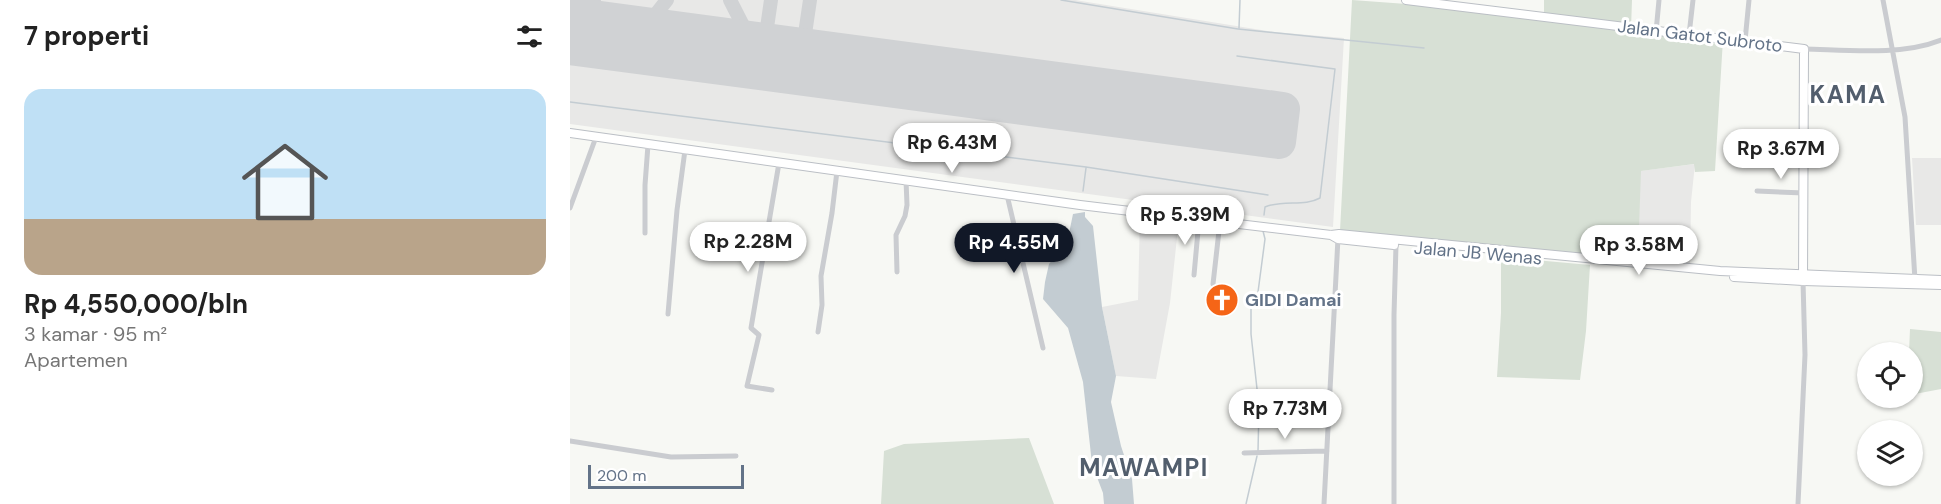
<!DOCTYPE html>
<html lang="id">
<head>
<meta charset="utf-8">
<style>
  :root { --surface:#fff; --page:#f2f2f2; --text:#222; --muted:#767676; --line:#e0e0e0; --accent:#111827 }
  body { margin:0; font-family:"DM Sans",sans-serif; background:var(--page); color:var(--text); height:100vh; display:flex; flex-direction:column; font-size:22px; white-space:nowrap }
  * { box-sizing:border-box; margin:0 }
  p { font-size:20px; color:var(--muted) }
  .icon { flex:none; width:33px; height:33px; fill:none; stroke:currentColor; stroke-width:2; stroke-linecap:round; stroke-linejoin:round }
  .map { position:relative; flex:1; overflow:hidden }
  .details { display:flex; flex-direction:column; background:var(--surface); width:570px }
  .details>* { flex:none }
  .tools { position:absolute; left:1287px; top:342px; display:grid; gap:12px }
  .tools a { display:grid; place-items:center; width:66px; height:66px; border-radius:50%; background:var(--surface); box-shadow:0 2px 4px #0004; font-size:30px }
  .scale { position:absolute; left:18px; bottom:15px; width:156px; box-sizing:border-box; padding-left:6px; border:3px solid #637388; border-top:0; font-size:16px; line-height:21px; white-space:nowrap; color:#637388; -webkit-text-stroke:4px #fff; paint-order:stroke }
  .price { position:absolute; translate:-50% -51px; padding:0 14px; border-radius:21px; background:#fff; color:#222; font-size:20px; line-height:39px; filter:drop-shadow(0 2px 3px #0008) }
  .price::after { content:''; position:absolute; left:50%; top:36px; width:18px; height:14px; margin-left:-9px; background:inherit; clip-path:polygon(0 0,100% 0,50% 100%) }
  .price.on { background:var(--accent); color:#fff }
  ul { padding:0; list-style:none }
  li { display:grid; align-content:center; gap:12px; height:318px; padding:0 24px }
  li+li { border-top:2px solid var(--line) }
  li span { display:grid; place-items:center; height:186px; border-radius:18px; color:#555 }
  li>.icon { margin-inline-start:auto }
  span .icon { width:108px; height:108px; fill:#fffc; stroke-width:1 }
  li b { font-size:26px }
  h2 { display:flex; justify-content:space-between; align-items:center; height:72px; padding:0 24px; font-size:26px }
  main { display:flex; flex:1; min-height:0 }
  .map>svg:first-child { display:block }
</style>
</head>
<body>
<main>
<section class="details">
<h2>7 properti<svg class="icon" aria-label="filters" viewBox="0 0 24 24"><path d="M4 7h16M4 17h16"/><circle cx="9" cy="7" r="2"/><circle cx="15" cy="17" r="2"/></svg></h2>
<ul>
<li><span style="background:linear-gradient(#bfe0f5 70%,#b9a48a 0)"><svg class="icon" aria-label="home" viewBox="0 0 24 24"><path d="M3 11l9-7 9 7M6 9v11h12V9"/></svg></span><div><b>Rp 4,550,000/bln</b><p>3 kamar · 95 m²</p><p>Apartemen</p></div></li>
</ul>
</section>
<div class="map">
<svg width="1371" height="504" viewBox="0 0 1371 504">
  <rect width="100%" height="100%" fill="#f7f8f4"/>
  <path fill="#e8e8e7" d="M0 0H505L704 32 774 38 763 227 0 124Z
    M1342 158H1371V225H1346Z
    M1125 164 1121 202 1120 265 1068 257 1070 171Z
    M570 215 609 219 600 303 586 379 546 376 532 307 568 300Z"/>
  <path fill="#d7e0d5" d="M782 0 974 14V0H1062L1061 29 1153 39 1145 171 1125 172 1124 164 1071 171 1068 257 1064 260 770 231Z
    M931 257 1020 265 1016 331 1010 380 927 377 931 313Z
    M1340 329 1371 332V389L1345 394 1343 379 1342 352H1339Z
    M459 438 484 504H311L314 451 334 444Z"/>
  <path fill="#c3ccd2" d="M515 212V217L523 226 532 307 546 376 541 402 551 446 562 479 564 504H534L533 493 522 464 513 382 498 328 473 299 475 282 479 264 497 243 503 214Z"/>
  <g fill="none" stroke-linecap="round" stroke-linejoin="round">
    <path stroke="#c3ccd2" stroke-width="1.5" d="M491 0 668 29 854 48
      M669 28 670 0
      M667 56 765 69 750 198C734 207 713 199 695 207L694 215
      M0 102 516 167 698 195
      M513 191 516 168
      M688 451 689 407 681 334V304L688 292 695 239 693 231
      M676 504 687 456"/>
    <path stroke="#d0d2d4" stroke-width="14" d="M160 0 188 55
      M12 16 13 27 22 33
      M79 23 76 29V35L85 41 94 42
      M0 28 24 0
      M57 39 71 33 97 0
      M157 51C168 48 174 43 174 31
      M193 55 201 0
      M231 61 240 0"/>
    <path stroke="#d0d2d4" stroke-width="34" d="M0 14 713 109 709 142 0 48"/>
    <g stroke="#bbbfc5" stroke-width="10">
      <path id="secondary" d="M836 0 1234 49 1233 281
        M0 133 510 205 761 235 769 234 1150 271 1371 280
        M761 235 768 239 824 245
        M1164 277 1233 281 1371 285"/>
    </g>
    <path stroke="#caccd0" stroke-width="5" d="M1313 0 1335 117 1345 280
      M1086 32 1089 0
      M1119 35 1123 0
      M1175 41 1179 0
      M1234 49C1277 50 1331 56 1371 40
      M1187 191 1234 193
      M437 195 473 348
      M0 208 26 137
      M75 233V185L78 145
      M327 272 326 235 335 216 337 205 336 180
      M624 275 629 220
      M643 284 650 222
      M98 314 107 210 115 150
      M248 332 252 305 251 276 262 213 267 171
      M202 390 177 386 189 335 181 328 209 163
      M0 441 101 457 166 456
      M674 453 757 451
      M754 504 768 238
      M824 504V315L826 245
      M1228 504 1235 355 1233 281"/>
    <use href="#secondary" stroke="#fff" stroke-width="8"/>
  </g>
  <defs>
    <g id="church-disc" transform="scale(1.725)"><circle r="9.5" fill="#f56517" stroke="#fff"/><path d="M-1.2-6h2.4v3.5h3.3v2.4h-3.3V6h-2.4V-.1h-3.3v-2.4h3.3Z" fill="#fff"/></g>
  </defs>
  <g fill-rule="evenodd">
    <use href="#church-disc" x="652" y="300"/>
  </g>
  <g text-anchor="middle" stroke-width="6" stroke-linejoin="round" paint-order="stroke">
    <g font-size="18" fill="#637388" stroke="#fff">
      <text transform="translate(1130 36) rotate(7)" y="6">Jalan Gatot Subroto</text>
      <text transform="translate(908 253) rotate(5)" y="6">Jalan JB Wenas</text>
    </g>
    <g font-size="18" font-weight="bold" fill="#637388" stroke="#fff" text-anchor="start">
      <text x="675" y="306">GIDI Damai</text>
    </g>
    <g font-size="24" font-weight="bold" letter-spacing="1.5" fill="#525e6d" stroke="#fff">
      <text x="1278" y="103">KAMA</text>
      <text x="574" y="476">MAWAMPI</text>
    </g>
  </g>
</svg>
<div class="tools">
<a><svg class="icon" aria-label="locate" viewBox="0 0 24 24"><circle cx="12" cy="12" r="6"/><path d="M12 2v4M12 18v4M2 12h4M18 12h4"/></svg></a>
<a><svg class="icon" aria-label="layers" viewBox="0 0 24 24"><path d="M12 4l9 5-9 5-9-5zM3 14l9 5 9-5"/></svg></a>
</div>
<div class="scale">200 m</div>
<b class="price" style="left:382px;top:174px">Rp 6.43M</b>
<b class="price" style="left:1211px;top:180px">Rp 3.67M</b>
<b class="price" style="left:615px;top:246px">Rp 5.39M</b>
<b class="price" style="left:178px;top:273px">Rp 2.28M</b>
<b class="price on" style="left:444px;top:274px">Rp 4.55M</b>
<b class="price" style="left:1069px;top:276px">Rp 3.58M</b>
<b class="price" style="left:715px;top:440px">Rp 7.73M</b>
</div>
</main>
</body>
</html>
